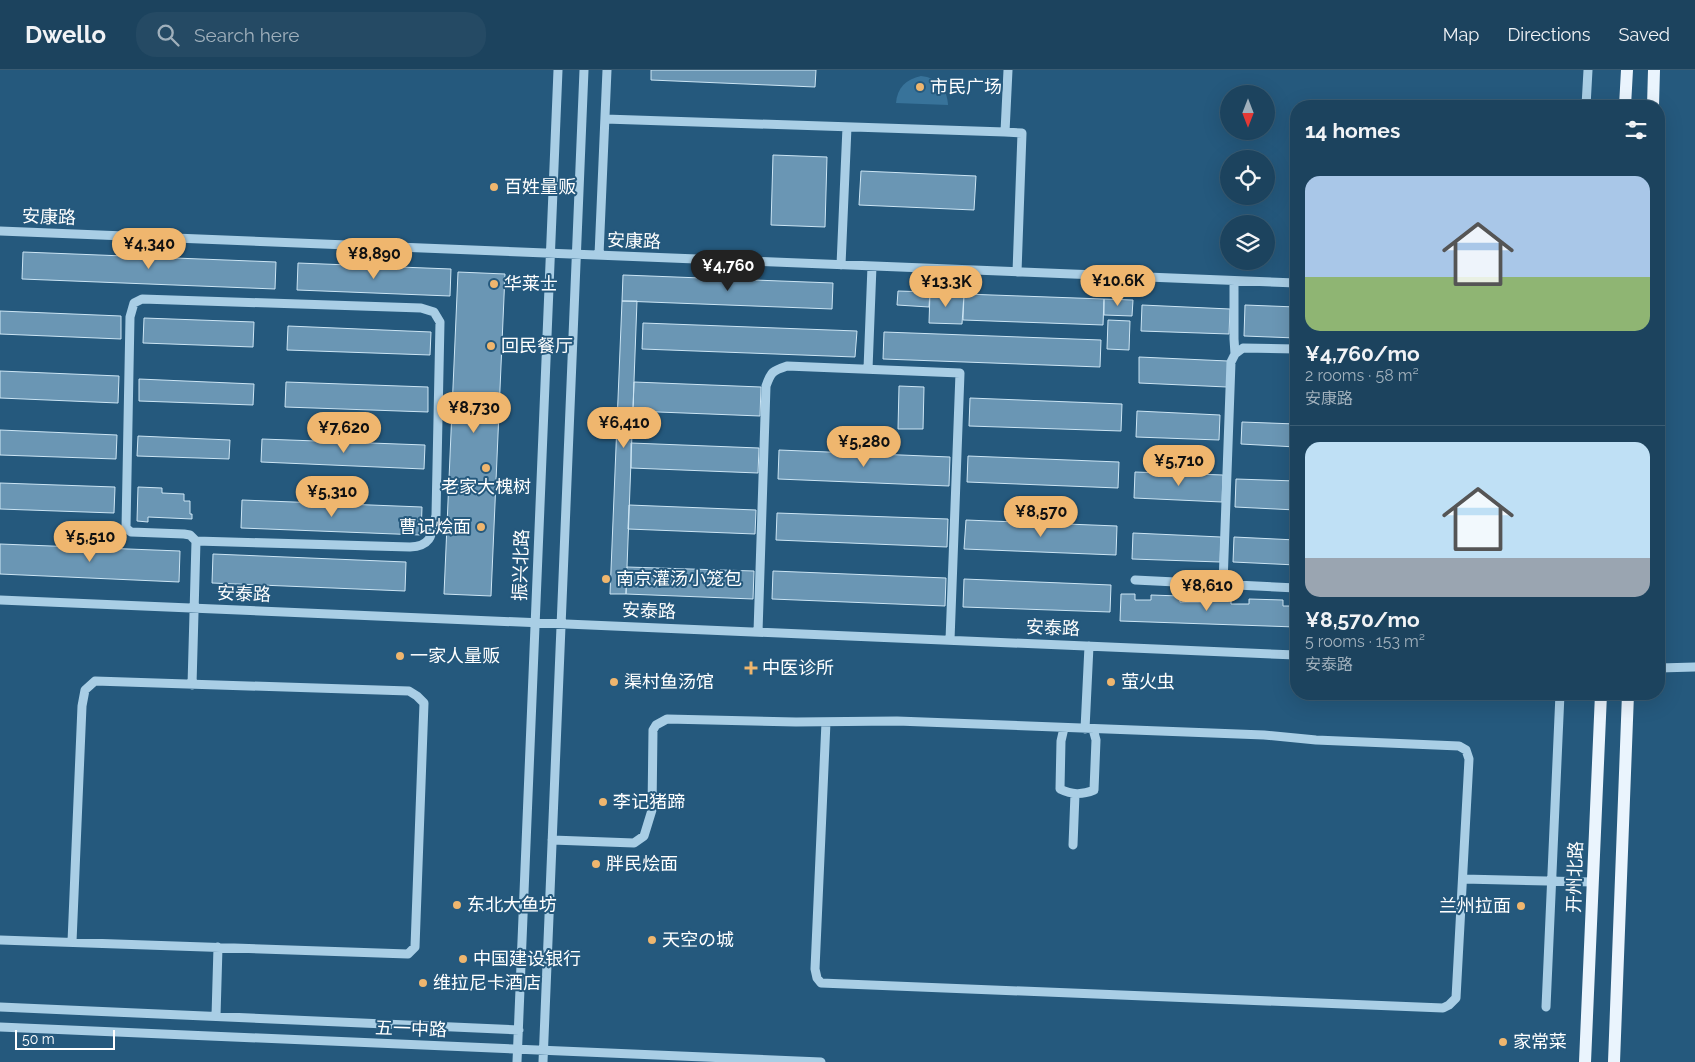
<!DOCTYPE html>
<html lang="en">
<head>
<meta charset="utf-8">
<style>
  :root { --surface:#1c435e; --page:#254a64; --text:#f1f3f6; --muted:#a0b0bc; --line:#3a5c73; --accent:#efb66e }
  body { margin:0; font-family:Raleway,"Noto Sans SC","Noto Sans JP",sans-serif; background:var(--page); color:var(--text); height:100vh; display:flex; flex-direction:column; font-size:19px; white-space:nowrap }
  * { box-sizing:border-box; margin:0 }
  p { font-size:16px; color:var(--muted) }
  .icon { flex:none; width:28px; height:28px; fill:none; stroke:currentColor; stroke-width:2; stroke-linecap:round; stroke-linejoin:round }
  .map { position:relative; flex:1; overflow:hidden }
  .details { position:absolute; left:1290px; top:30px; width:375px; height:600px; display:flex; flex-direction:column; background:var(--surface); border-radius:20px; box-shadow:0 5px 20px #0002,0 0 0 1px var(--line) }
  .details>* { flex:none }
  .needle { width:32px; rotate:180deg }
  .controls { position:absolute; left:1220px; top:15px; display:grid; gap:10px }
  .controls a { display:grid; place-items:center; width:55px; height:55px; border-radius:50%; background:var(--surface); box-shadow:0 5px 20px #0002,0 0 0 1px var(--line); font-size:25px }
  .scale { position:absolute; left:15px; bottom:12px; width:100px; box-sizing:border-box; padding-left:5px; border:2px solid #fff; border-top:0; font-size:14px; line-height:18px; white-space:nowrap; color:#fff; -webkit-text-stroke:4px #25597d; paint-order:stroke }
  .price { position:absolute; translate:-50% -42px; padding:0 11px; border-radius:18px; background:var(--accent); color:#111; font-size:16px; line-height:32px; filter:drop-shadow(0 1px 2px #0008) }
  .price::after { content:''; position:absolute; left:50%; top:30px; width:15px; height:11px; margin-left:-8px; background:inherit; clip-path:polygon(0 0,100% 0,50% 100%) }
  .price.active { background:#222; color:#fff }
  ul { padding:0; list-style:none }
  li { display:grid; align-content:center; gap:10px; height:265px; padding:0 15px }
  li+li { border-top:1px solid var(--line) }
  li span { display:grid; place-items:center; height:155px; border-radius:15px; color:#555 }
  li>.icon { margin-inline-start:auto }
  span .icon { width:90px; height:90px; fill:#fffc; stroke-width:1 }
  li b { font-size:21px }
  h2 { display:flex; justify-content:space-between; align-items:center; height:60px; padding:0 15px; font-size:21px }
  header { display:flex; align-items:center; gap:30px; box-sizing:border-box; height:70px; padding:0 25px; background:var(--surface); border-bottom:1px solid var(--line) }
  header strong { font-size:24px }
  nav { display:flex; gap:28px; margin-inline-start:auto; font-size:18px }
  .search { width:350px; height:45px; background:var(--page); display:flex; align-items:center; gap:12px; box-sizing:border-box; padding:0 18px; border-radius:20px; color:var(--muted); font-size:19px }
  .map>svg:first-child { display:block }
</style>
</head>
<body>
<header>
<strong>Dwello</strong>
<div class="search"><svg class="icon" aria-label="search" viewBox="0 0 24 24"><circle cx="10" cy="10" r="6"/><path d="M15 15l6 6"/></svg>Search here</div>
<nav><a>Map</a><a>Directions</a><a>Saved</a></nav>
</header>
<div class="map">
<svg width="1695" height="992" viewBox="0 0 1695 992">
  <rect width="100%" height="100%" fill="#25597d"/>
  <path fill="#38739a" d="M921 6C938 8 947 18 948 35L896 33C897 18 906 9 921 6Z"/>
  <path fill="#6a96b4" stroke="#cce5f4" d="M651 0H816L815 17 651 10Z
    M773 85 827 87 825 157 771 155Z
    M861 101 976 106 974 140 859 135Z
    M23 182 276 192 275 219 22 209Z
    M298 193 451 199 450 226 297 220Z
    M458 202 505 204 491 526 444 524Z
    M623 205 833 213 832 239 622 231Z
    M898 221 930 222 929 237 897 235Z
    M930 222 964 224 962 254 929 253Z
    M964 224 1104 229 1103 255 963 250Z
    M1104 229 1133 230 1132 246 1104 245Z
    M622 231H637L626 524H610Z
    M1142 235 1230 239 1229 264 1141 261Z
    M1245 235 1296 237V268L1244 266Z
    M0 241 121 246V269L0 264Z
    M144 248 254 252 253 277 143 273Z
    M1108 250 1130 251 1129 280 1107 279Z
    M643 253 857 261 855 287 642 279Z
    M288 256 431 262 430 285 287 280Z
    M884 262 1101 270 1100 297 883 289Z
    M1139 287 1228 291 1227 317 1139 313Z
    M0 301 119 306 118 333 0 328Z
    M139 309 254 314 253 335 139 331Z
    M286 312 428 317V342L285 337Z
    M634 312 761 317 760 346 633 341Z
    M899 316 924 317 923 359H898Z
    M970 328 1122 334 1121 361 969 356Z
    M1137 341 1220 345 1219 370 1136 367Z
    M1242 352 1296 354V377L1241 374Z
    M0 360 117 365 116 389 0 385Z
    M138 366 230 370 229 389 137 386Z
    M262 369 425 375 424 399 261 392Z
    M631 373 759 378 758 403 631 398Z
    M779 380 950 387 949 416 778 409Z
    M968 386 1119 392 1118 418 967 412Z
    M1135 402 1223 405 1222 432 1134 428Z
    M1236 409 1296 411V440L1235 437Z
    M0 413 115 417 114 443 0 439Z
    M138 417 162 418V423L184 424V431H190V444H192V449L148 447V452L137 451Z
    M242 430 422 437 421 465 241 458Z
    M629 435 756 440 755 464 628 459Z
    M777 443 948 449 947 477 776 470Z
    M966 450 1117 456 1116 485 964 479Z
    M1133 463 1221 467 1220 492 1132 489Z
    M1234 467 1296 470V495L1233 492Z
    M0 474 180 481 179 512 0 504Z
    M213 484 406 492 405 521 212 513Z
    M627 497 754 501 753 529 626 524Z
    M773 501 946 508 945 536 772 529Z
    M964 509 1111 515 1110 542 963 537Z
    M1121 524H1135V530H1151V525L1180 526V532H1202V527L1231 528V534H1249V529L1283 530V536H1296V557L1120 551Z"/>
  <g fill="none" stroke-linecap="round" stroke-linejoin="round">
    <path stroke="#a9cee5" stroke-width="9" d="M1008 0 1005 62 1022 63 1017 202
      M1586 36 1588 0
      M605 49 1005 62
      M0 161 1296 213
      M599 185 607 0
      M841 195 847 57
      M1234 211V269L1235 284
      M142 229 421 238 434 242 440 252 436 445C432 464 432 476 410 477L196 471 190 465 184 464 131 462 126 458 130 247 134 233Z
      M868 299 872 196
      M1135 510 1296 518
      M1223 514 1231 292 1235 284 1243 278 1296 279
      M0 530 1296 585
      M758 562 766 316C771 302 772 301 787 296L960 303 950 570
      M1659 598 1695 597
      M192 615 196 471
      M1064 658 1061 671 1060 719C1072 725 1082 725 1094 720L1096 670 1093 659
      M1085 659 1089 576
      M552 770 634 773 644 766 652 740 653 660 656 655 667 649 796 652 897 651 1264 665 1316 670 1459 676 1466 680 1469 689 1456 928 1449 935 1443 938 821 913 817 908 815 899 826 652
      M1073 775 1075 724
      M1463 809 1593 812
      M0 870C136 874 272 879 408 884L415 877 424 633 417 626 409 621 95 611 85 620 82 636 72 872
      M0 937 519 960
      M1546 937 1560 624
      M216 946 218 877
      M0 957 821 992
      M517 992 558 0
      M543 992 584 0"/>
    <path stroke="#eaf4fd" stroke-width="12" d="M1625 36 1627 0
      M1653 36 1654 0
      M1585 992 1601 624
      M1614 992 1628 624"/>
  </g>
  <g fill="#efb66e" stroke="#25597d" stroke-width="2">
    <circle cx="920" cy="17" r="5"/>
    <circle cx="494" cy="117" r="5"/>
    <circle cx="494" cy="214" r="5"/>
    <circle cx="491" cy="276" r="5"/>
    <circle cx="486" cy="398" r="5"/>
    <circle cx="481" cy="457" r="5"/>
    <circle cx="606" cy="509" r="5"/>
    <circle cx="400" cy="586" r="5"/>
    <path d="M748.5 590.5h5v5h5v5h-5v5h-5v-5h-5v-5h5z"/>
    <circle cx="614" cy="612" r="5"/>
    <circle cx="1111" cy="612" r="5"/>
    <circle cx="603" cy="732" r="5"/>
    <circle cx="596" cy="794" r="5"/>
    <circle cx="457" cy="835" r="5"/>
    <circle cx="1521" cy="836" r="5"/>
    <circle cx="652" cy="870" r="5"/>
    <circle cx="463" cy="889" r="5"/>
    <circle cx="423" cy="913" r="5"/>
    <circle cx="1503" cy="972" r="5"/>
  </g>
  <g text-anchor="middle" stroke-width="4" stroke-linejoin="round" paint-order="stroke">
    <g font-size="18" fill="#fff" stroke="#25597d" text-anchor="start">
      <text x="930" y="23">市民广场</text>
      <text x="504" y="123">百姓量贩</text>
      <text x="504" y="220">华莱士</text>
      <text x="501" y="282">回民餐厅</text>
      <text x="486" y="423" text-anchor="middle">老家大槐树</text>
      <text x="471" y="463" text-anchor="end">曹记烩面</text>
      <text x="616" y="515">南京灌汤小笼包</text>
      <text x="410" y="592">一家人量贩</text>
      <text x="762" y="604">中医诊所</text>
      <text x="624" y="618">渠村鱼汤馆</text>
      <text x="1121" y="618">萤火虫</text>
      <text x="613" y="738">李记猪蹄</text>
      <text x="606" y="800">胖民烩面</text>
      <text x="467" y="841">东北大鱼坊</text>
      <text x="1511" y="842" text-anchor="end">兰州拉面</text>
      <text x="662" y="876">天空の城</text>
      <text x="473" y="895">中国建设银行</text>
      <text x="433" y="919">维拉尼卡酒店</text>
      <text x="1513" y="978">家常菜</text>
    </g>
    <g font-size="18" fill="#fff" stroke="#25597d">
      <text transform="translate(49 147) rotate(2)" y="6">安康路</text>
      <text transform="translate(634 171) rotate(2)" y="6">安康路</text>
      <text transform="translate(521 495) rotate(-88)" y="6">振兴北路</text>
      <text transform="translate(244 524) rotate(2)" y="6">安泰路</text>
      <text transform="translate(649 541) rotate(2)" y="6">安泰路</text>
      <text transform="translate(1053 558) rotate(2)" y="6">安泰路</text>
      <text transform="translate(1575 807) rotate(-88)" y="6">开州北路</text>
      <text transform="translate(411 959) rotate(2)" y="6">五一中路</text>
    </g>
  </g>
</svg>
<div class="controls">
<a><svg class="needle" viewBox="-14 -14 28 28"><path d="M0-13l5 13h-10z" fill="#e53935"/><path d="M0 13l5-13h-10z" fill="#a0b0bc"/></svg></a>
<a><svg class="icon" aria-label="locate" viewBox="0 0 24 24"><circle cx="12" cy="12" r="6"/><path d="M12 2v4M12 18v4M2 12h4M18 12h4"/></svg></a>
<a><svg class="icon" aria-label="layers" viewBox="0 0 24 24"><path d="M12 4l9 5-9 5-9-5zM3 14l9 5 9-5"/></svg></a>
</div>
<div class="scale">50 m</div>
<b class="price" style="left:149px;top:200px">¥4,340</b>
<b class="price" style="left:374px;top:210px">¥8,890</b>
<b class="price active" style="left:728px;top:222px">¥4,760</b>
<b class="price" style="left:1118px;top:237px">¥10.6K</b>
<b class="price" style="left:946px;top:238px">¥13.3K</b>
<b class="price" style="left:474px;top:364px">¥8,730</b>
<b class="price" style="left:624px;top:379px">¥6,410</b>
<b class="price" style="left:344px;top:384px">¥7,620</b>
<b class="price" style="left:864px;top:398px">¥5,280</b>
<b class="price" style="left:1179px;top:417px">¥5,710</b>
<b class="price" style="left:332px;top:448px">¥5,310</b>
<b class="price" style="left:1041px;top:468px">¥8,570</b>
<b class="price" style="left:90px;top:493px">¥5,510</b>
<b class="price" style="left:1207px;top:542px">¥8,610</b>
<section class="details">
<h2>14 homes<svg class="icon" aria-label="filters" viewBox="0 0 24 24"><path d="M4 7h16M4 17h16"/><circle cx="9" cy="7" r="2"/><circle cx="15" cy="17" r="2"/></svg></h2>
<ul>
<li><span style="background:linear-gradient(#a9c7e8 65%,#8fb573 0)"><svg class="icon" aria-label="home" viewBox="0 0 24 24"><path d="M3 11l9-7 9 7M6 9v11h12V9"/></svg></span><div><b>¥4,760/mo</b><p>2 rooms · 58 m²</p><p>安康路</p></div></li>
<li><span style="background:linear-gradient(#bfe0f5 75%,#9aa5b1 0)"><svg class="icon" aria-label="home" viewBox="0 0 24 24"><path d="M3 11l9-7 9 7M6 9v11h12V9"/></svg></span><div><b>¥8,570/mo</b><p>5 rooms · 153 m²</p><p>安泰路</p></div></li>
</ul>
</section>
</div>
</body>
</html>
